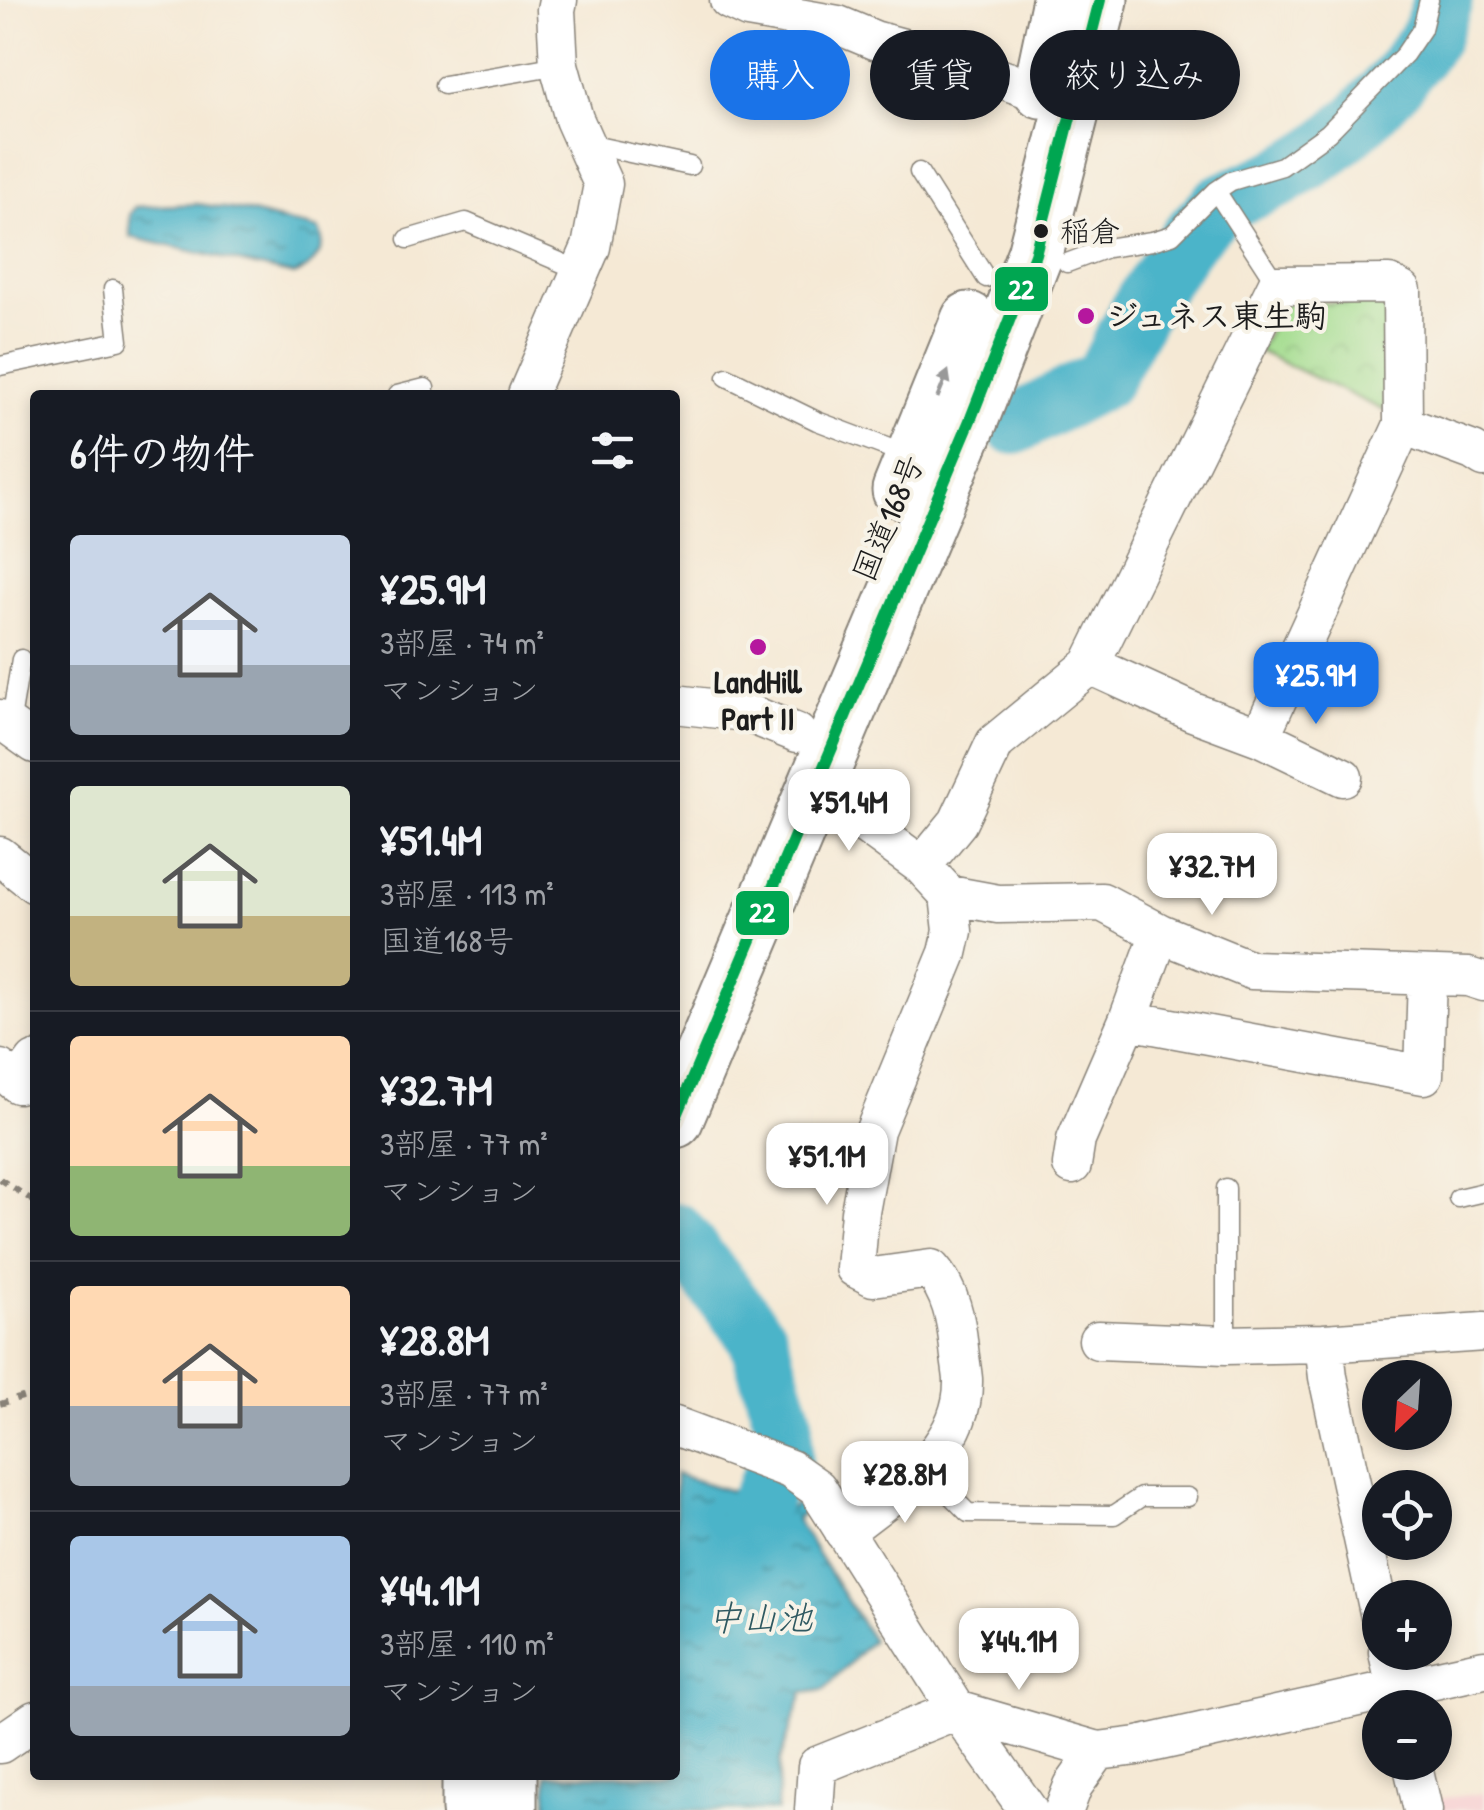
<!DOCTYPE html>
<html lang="ja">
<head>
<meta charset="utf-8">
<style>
  :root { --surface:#171b24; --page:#242831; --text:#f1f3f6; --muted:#9ea1a6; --line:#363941; --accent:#1a73e8 }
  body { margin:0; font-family:"Patrick Hand","Klee One",sans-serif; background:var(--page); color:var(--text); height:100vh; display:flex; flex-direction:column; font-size:38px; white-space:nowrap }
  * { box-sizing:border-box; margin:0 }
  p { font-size:32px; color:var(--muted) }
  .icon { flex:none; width:55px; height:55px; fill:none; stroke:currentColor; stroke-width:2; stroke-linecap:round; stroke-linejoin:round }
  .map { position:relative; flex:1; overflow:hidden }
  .sheet { position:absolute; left:30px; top:390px; width:650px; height:1390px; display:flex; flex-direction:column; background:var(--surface); border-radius:10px; box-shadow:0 5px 15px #0003 }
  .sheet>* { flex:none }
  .top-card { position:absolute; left:710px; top:30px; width:622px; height:90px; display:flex; gap:20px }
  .needle { width:65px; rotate:205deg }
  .fabs { position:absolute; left:1362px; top:1360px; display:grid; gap:20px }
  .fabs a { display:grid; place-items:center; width:90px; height:90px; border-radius:50%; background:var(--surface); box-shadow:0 5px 15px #0003; font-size:50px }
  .price { position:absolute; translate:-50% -85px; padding:0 22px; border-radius:20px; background:#fff; color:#222; font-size:32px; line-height:65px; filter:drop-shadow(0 2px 5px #0008) }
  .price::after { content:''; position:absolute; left:50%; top:60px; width:30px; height:22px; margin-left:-15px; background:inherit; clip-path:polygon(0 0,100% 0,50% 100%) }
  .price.selected { background:var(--accent); color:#fff }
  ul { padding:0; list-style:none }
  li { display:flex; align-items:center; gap:30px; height:250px; padding:0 40px }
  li+li { border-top:2px solid var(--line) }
  li span { display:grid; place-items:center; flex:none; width:280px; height:200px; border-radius:10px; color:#555 }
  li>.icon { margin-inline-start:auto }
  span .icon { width:120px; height:120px; fill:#fffc; stroke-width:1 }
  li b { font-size:42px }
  h2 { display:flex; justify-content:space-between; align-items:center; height:120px; padding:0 40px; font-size:42px }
  .tag { padding:0 35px; border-radius:45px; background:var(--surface); box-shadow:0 5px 15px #0003; font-size:35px; line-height:90px }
  .tag.selected { background:var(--accent); color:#fff }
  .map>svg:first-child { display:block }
</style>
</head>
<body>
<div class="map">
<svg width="1484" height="1810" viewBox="0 0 1484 1810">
  <defs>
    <pattern id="park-crowns" width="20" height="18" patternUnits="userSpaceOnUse" patternTransform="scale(2.5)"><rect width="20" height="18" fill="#a4dd90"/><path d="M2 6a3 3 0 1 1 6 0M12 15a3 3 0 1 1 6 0" fill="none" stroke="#8dbd7c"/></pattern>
    <pattern id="water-ripples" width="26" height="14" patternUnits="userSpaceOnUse" patternTransform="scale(2.5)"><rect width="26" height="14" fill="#4bb4c9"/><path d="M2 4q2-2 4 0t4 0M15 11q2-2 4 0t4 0" fill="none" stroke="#3e92a2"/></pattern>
  </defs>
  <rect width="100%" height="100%" fill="#f7f3e8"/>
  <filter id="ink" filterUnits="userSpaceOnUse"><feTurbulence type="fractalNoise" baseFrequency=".01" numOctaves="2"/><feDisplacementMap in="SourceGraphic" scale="20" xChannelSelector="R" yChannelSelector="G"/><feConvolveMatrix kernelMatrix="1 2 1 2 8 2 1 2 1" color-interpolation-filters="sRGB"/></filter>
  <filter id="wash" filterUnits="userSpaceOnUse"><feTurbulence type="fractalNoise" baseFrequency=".0048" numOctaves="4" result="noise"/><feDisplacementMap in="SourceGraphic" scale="40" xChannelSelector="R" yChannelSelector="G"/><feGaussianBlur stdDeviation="2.25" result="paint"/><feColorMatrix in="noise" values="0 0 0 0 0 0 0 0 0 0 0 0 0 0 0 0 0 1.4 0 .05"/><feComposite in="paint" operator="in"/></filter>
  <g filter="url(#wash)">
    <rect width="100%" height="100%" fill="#f5e9d5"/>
    <path fill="#f7cfd2" d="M1484 1793V1810H1441L1439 1799Z"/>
    <path fill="url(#park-crowns)" stroke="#607c56" stroke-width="2.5" d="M1372 302 1388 310 1385 411 1258 351 1284 304Z"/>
    <path fill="url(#water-ripples)" stroke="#346872" stroke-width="2.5" d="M198 204 244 211 319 230C329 249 312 268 294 275L130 237V214L135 207Z
      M675 1474 790 1509 802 1499 808 1508 796 1519 872 1640 824 1690 803 1693 780 1760 777 1810H547V1775H675Z"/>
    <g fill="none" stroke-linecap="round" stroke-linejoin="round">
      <path stroke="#4bb4c9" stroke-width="60" d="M1014 425 1103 379 1144 302 1189 237 1221 203 1280 178 1321 153 1360 120 1397 81 1430 36 1443 0
        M675 1232 757 1336 783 1419V1454L724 1573"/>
    </g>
  </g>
  <g filter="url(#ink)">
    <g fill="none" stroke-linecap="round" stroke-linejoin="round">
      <g stroke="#888278" stroke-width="21">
        <path id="service" d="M444 85 559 65
          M588 144 690 166
          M919 172 986 278
          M1216 191 1277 285
          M408 239 466 222 581 271
          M1067 263 1107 248 1152 241 1172 235 1216 191 1231 181 1282 166 1303 151 1328 133 1405 54 1422 29 1429 0
          M0 366 119 341 113 289
          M727 377 817 421 910 456
          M397 395 425 388
          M10 726 21 659
          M1458 1198 1484 1192
          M1226 1345V1188
          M924 1468 968 1513 1114 1515 1141 1497H1188"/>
      </g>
      <g stroke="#888278" stroke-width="41">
        <path id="minor" d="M729 0 748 9 838 25 874 40 951 61 1041 93
          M527 395 591 247 603 184 574 119 559 65 556 10 558 0
          M1403 425 1473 451 1484 458
          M675 704 745 712 797 733
          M0 719 35 744
          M1260 737 1343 777
          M815 788 922 866 949 895 998 904 1102 902 1160 933 1251 970 1468 977 1484 982
          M0 856 35 884
          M922 866 958 822 995 743 1090 665 1277 285 1389 284 1402 291 1403 425 1260 737 1193 712 1090 665
          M1128 1020 1424 1075 1427 976
          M0 1069 18 1084 35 1061
          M1072 1165 1076 1140 1128 1020 1160 933
          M1098 1340 1226 1345 1324 1343
          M675 1426 790 1469 817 1488 957 1710 1098 1751 1138 1746 1484 1669
          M844 1532C894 1491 965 1452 963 1379 962 1369 960 1358 959 1348 956 1319 951 1292 931 1269L873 1277 855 1268 860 1212 875 1130 948 953 953 931 949 895
          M1380 1617 1328 1377 1324 1343 1484 1332
          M1388 1652 1400 1708
          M0 1744 35 1720
          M1412 1762 1423 1810
          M814 1810 817 1766 957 1710 1028 1810
          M1064 1810 1073 1786 1098 1751"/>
      </g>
      <g stroke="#888278" stroke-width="59">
        <path id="trunk" d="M1041 90 1060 0
          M900 490 969 320
          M675 1120 971 418 1035 254 1100 0
          M470 1810V1775
          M509 1810V1775"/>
      </g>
      <path stroke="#888278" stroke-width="6" stroke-dasharray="8 8" stroke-linecap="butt" d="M0 1179 35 1202
        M0 1404 35 1393"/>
      <use href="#service" stroke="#fff" stroke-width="18"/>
      <use href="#minor" stroke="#fff" stroke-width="38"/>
      <use href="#trunk" stroke="#fff" stroke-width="55"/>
      <g stroke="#f7f3e8" stroke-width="20">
        <path id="bus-1" d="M675 1120 971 418 1035 254 1100 0"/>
      </g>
      <use href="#bus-1" stroke="#00a651" stroke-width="12"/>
    </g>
    <defs><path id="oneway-solid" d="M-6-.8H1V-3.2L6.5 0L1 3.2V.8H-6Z" transform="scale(2.5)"/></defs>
    <use fill="#999" href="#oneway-solid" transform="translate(943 384) rotate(-68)"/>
  </g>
  <circle fill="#1c1c1c" stroke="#f7f3e8" stroke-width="4" cx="1041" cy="231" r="9"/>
  <g fill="#b5179e" stroke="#f7f3e8" stroke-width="4">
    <circle cx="1086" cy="316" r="10"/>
    <circle cx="758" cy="647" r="10"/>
  </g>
  <g text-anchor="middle" stroke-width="8" stroke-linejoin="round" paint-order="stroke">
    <g font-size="30" fill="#1c1c1c" stroke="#f7f3e8" text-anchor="start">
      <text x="1060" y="242">稲倉</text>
    </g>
    <g font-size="32" font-weight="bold" fill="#1c1c1c" stroke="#f7f3e8" text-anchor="start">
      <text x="1106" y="327">ジュネス東生駒</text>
      <text x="758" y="693" text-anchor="middle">LandHill<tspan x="758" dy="37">Part II</tspan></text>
    </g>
    <g font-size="32" fill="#1c1c1c" stroke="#f7f3e8">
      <text transform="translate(888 518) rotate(-67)" y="11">国道168号</text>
    </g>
    <g font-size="35" font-style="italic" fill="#2f5961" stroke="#f7f3e8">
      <text x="760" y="1630">中山池</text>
    </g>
  </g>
  <g stroke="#f7f3e8" stroke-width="4">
    <rect x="993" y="265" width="57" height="48" rx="10" fill="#00a651"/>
    <rect x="734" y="889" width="57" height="48" rx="10" fill="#00a651"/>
  </g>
  <g font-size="28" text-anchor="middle" font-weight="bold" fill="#fff">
    <text x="1021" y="299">22</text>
    <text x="762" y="922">22</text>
  </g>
</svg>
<div class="fabs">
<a><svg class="needle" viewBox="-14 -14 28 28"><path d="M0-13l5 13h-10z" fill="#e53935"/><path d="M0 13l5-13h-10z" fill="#9ea1a6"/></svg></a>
<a><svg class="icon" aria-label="locate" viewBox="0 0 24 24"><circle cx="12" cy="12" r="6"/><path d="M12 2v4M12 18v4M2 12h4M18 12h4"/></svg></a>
<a>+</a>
<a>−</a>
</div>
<b class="price selected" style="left:1316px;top:727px">¥25.9M</b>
<b class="price" style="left:849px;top:854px">¥51.4M</b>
<b class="price" style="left:1212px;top:918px">¥32.7M</b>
<b class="price" style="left:827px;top:1208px">¥51.1M</b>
<b class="price" style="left:905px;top:1526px">¥28.8M</b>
<b class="price" style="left:1019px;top:1693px">¥44.1M</b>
<div class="top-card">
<a class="tag selected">購入</a>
<a class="tag">賃貸</a>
<a class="tag">絞り込み</a>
</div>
<section class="sheet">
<h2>6件の物件<svg class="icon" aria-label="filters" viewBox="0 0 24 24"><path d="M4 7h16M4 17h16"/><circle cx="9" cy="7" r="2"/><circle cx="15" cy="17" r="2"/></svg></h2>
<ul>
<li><span style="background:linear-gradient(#c9d6e8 65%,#9aa5b1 0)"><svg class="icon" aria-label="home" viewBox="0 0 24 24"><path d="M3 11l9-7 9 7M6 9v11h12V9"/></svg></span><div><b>¥25.9M</b><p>3部屋 · 74 m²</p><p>マンション</p></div></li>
<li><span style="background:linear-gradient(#dfe7d0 65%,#c2b280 0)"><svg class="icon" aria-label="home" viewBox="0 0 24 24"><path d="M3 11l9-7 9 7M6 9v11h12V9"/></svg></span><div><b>¥51.4M</b><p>3部屋 · 113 m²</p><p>国道168号</p></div></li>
<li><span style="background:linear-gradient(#ffd9b3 65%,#8fb573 0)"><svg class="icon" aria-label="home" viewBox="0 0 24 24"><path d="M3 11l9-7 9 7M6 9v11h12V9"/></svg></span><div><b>¥32.7M</b><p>3部屋 · 77 m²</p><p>マンション</p></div></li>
<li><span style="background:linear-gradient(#ffd9b3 60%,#9aa5b1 0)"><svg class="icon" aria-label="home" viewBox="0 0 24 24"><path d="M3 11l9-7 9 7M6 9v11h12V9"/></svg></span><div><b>¥28.8M</b><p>3部屋 · 77 m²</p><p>マンション</p></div></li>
<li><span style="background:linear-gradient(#a9c7e8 75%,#9aa5b1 0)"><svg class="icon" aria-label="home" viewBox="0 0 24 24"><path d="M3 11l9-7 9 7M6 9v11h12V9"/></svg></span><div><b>¥44.1M</b><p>3部屋 · 110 m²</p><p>マンション</p></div></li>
</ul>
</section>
</div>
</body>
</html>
